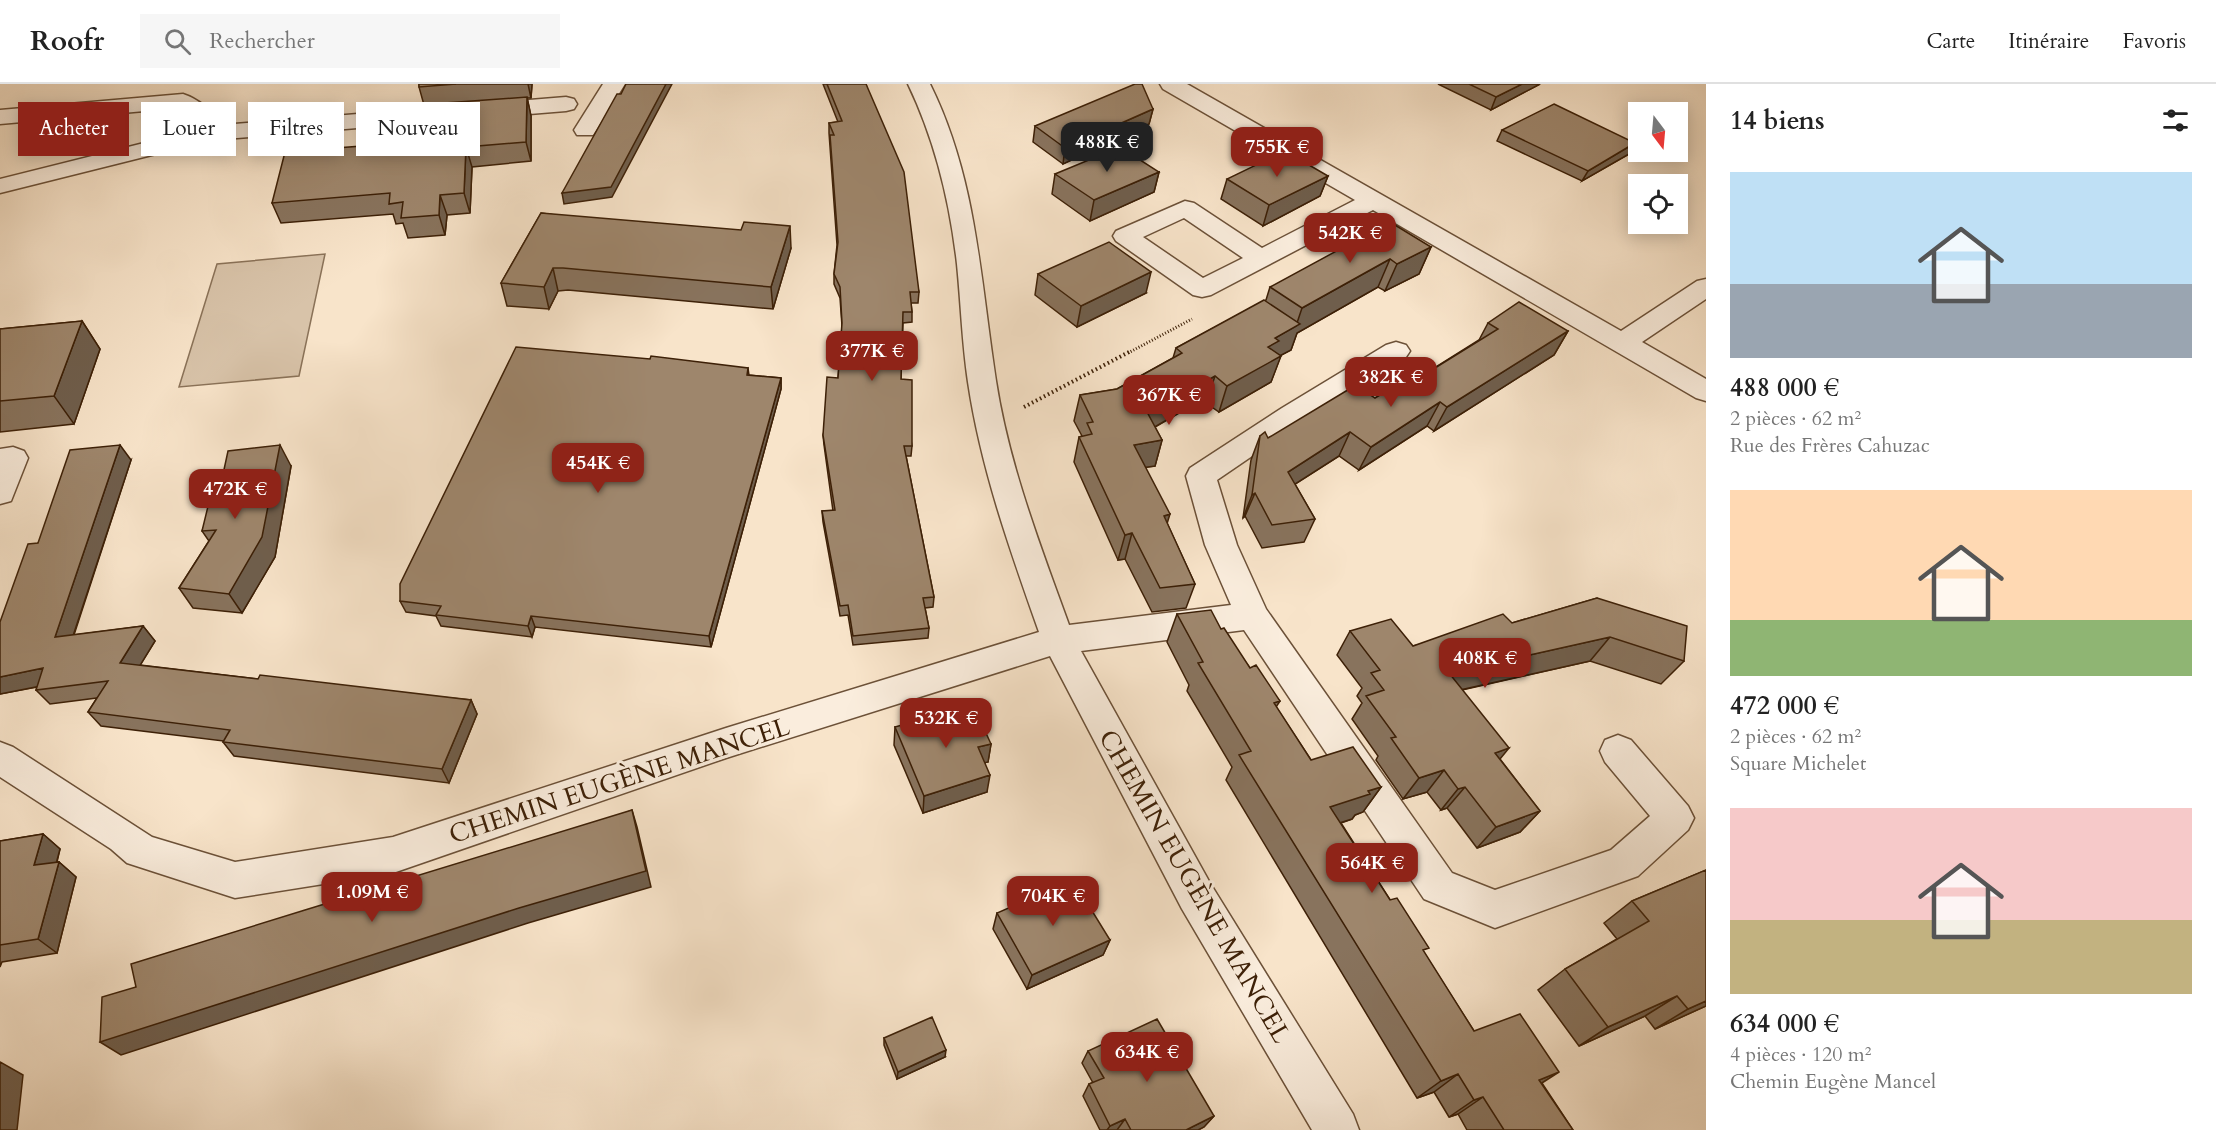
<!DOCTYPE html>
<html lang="fr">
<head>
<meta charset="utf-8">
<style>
  :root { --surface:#fff; --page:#f6f6f6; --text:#222; --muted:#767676; --line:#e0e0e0; --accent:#8f2418 }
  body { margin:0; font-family:Cardo,serif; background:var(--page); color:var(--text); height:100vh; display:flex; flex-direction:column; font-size:22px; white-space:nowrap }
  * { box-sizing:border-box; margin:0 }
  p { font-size:20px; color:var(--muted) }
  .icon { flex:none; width:33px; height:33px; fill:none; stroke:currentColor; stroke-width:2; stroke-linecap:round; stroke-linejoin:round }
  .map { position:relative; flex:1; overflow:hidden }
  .sheet { display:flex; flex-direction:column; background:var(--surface); width:510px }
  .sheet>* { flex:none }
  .hud { position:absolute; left:18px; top:18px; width:570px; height:54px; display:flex; gap:12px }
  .needle { width:39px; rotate:164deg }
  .controls { position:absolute; left:1628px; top:18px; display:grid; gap:12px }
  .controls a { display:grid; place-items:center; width:60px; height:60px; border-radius:0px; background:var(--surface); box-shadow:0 3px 15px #0003; font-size:30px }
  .price { position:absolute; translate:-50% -51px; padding:0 14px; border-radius:12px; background:var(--accent); color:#fff; font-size:20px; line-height:39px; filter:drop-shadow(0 2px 3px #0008) }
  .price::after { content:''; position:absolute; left:50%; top:36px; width:18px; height:14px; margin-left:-9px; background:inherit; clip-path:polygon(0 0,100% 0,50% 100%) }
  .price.selected { background:#222; color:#fff }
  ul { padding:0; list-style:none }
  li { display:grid; align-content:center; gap:12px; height:318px; padding:0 24px }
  li span { display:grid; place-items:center; height:186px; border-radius:0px; color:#555 }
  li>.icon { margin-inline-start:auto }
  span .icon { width:108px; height:108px; fill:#fffc; stroke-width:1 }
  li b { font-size:26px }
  h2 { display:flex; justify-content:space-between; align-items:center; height:72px; padding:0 24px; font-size:26px }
  .tag { padding:0 21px; border-radius:0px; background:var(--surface); box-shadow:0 3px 15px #0003; font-size:21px; line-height:54px }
  .tag.selected { background:var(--accent); color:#fff }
  header { display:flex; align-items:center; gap:36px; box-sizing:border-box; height:84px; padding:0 30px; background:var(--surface); border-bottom:2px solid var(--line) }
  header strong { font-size:28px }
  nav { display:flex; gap:33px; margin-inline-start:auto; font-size:21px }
  .search { width:420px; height:54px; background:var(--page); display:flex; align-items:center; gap:15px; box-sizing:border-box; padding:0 21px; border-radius:0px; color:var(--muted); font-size:22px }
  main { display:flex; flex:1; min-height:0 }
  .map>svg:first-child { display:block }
</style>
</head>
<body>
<header>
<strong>Roofr</strong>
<div class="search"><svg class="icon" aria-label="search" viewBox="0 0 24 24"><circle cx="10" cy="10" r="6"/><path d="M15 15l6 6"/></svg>Rechercher</div>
<nav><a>Carte</a><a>Itinéraire</a><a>Favoris</a></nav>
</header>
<main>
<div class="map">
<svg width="1706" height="1046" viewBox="0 0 1706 1046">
  <rect width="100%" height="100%" fill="#f8e4ca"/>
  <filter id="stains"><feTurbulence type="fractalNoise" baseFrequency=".00333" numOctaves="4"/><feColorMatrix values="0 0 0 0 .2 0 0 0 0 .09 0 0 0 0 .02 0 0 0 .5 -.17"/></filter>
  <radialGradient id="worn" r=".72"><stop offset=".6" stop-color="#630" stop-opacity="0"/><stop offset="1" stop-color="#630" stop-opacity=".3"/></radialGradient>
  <path fill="#d8c3a9" stroke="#8a7258" stroke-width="1.5" d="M325 170 299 292 179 303 217 180Z"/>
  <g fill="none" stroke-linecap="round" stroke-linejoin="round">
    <g stroke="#6c5138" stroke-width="3">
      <path id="minor" d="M603 0H625L593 51H577L574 46Z
        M908 0H930C977 95 980 194 996 297 1009 381 1040 461 1069 541L1231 521 1205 461 1186 392 1190 384 1282 324 1386 261 1396 258 1406 261 1410 267 1406 273 1302 338 1217 396 1237 461 1266 525 1452 789 1495 806 1611 766 1650 732 1605 678 1600 667 1605 656 1618 651 1631 656 1688 722 1694 734 1688 746 1638 792 1495 844 1424 815 1244 546 1081 567 1210 799 1353 1030 1359 1046H1312L1182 825 1050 572 726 674 393 789 235 814 127 779 111 765 0 693V658L13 663 152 753 235 778 393 753 726 644 1039 548C1010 466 981 385 968 298 962 259 961 219 957 180 950 118 935 56 908 0Z
        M1160 0H1187L1621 247 1697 197 1706 195V215L1642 258 1706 295V317L1696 314 1373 126 1211 211 1202 213 1193 211 1116 157 1113 152 1116 147 1185 117 1194 119 1262 164 1355 116 1163 5ZM1184 134 1243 174 1203 194 1143 153Z
        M183 10C196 14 217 29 222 41L566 13 574 15 577 20 574 25 566 27 212 56 0 109V95L200 45V41L178 24 0 40V26Z
        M13 363 24 367 28 374 11 417 0 420V365Z"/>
    </g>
    <path stroke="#3d2007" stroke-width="3" stroke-dasharray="1 2" stroke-linecap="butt" d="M1128 269 1192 235"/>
    <path stroke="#3d2007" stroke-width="4" stroke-dasharray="1.5 3" stroke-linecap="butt" d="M1024 323 1131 267"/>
    <use href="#minor" fill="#faeddd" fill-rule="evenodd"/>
  </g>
  <path fill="#88735d" stroke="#3d2007" stroke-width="1.5" d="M419 0H532L531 14H527L531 32V77L472 83 470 129 447 131 445 151 408 154 403 139 396 140 393 130 281 139 272 119 413 58 424 21 419 3Z
    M823 0H866L919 208 918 219H911L912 228V238L903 239 901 295 912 362 911 372H906L934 513 933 523 925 524 929 544 928 554 853 561 848 531 840 532 823 438 822 427H833L824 361 823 351 838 294 842 242 840 214 834 200V190L837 161 829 49V39L838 38Z
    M1438 0H1540L1491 26Z
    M1153 25 1149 40 1063 80 1033 58 1035 42Z
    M1502 46 1629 70 1582 97 1497 57Z
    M1159 88 1154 108 1090 137 1052 110 1055 90Z
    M1328 92 1320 112 1263 142 1221 115 1227 95Z
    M541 129 791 164 773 225 568 206 558 207 549 225 507 222 501 199Z
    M1431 163 1419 190 1385 207 1378 203 1297 249 1291 266 1281 271 1271 298 1219 328 1206 319 1195 325 1191 322 1155 343 1162 356 1155 382 1145 383 1167 439 1195 500 1186 524 1152 528 1125 475 1118 476 1074 378 1079 353 1082 352 1074 337 1080 311 1117 305 1173 274 1176 264 1266 216 1270 203Z
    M1038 190 1146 209 1077 243 1035 211Z
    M82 237 100 265 74 340 0 348V245Z
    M1488 239 1568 247 1554 271 1434 347 1427 342 1359 386 1339 372 1295 400 1315 435 1304 458 1262 464 1245 432 1243 434 1251 376 1260 352 1268 354 1375 314 1393 310 1479 256Z
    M748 284 749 291 781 294V305L711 563 535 543 532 553 441 542 436 532 406 528 400 517Z
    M131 376 74 551 143 542 155 557 140 581 258 595 471 616 477 630 449 699 234 672 223 658 224 657 101 642 88 628 97 614 50 620 36 606 37 603 0 610 38 459Z
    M291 382 275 473 242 529 193 524 179 504 209 457 202 447 219 409Z
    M1597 514 1684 577 1661 600 1590 577 1462 606 1500 675 1540 727 1520 748 1477 764 1447 724 1441 726 1427 708 1403 715 1376 676 1378 672 1352 635 1362 619 1357 612 1362 604 1337 571 1350 547 1413 562 1512 539Z
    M1177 530 1221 545 1250 584 1280 617 1276 623 1311 676 1381 703 1363 728 1355 731 1352 735 1341 739 1474 947 1542 999 1573 1046H1467L1458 1030 1449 1033 1434 1008 1417 1014 1226 696 1232 683 1187 607 1189 601 1167 558Z
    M895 643 991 660 988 678H985L987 708 923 729 894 661Z
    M43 750 60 765 57 778H59L76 793 57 869 2 878 0 883V757Z
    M1706 786V922L1655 945 1645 932 1579 962 1538 906 1565 885 1617 855 1604 839 1632 817Z
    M997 829 1110 856 1103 871 1027 905 993 845Z
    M884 954 945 973 897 995 884 961Z
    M1088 967 1214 1032 1204 1043 1198 1046H1100L1083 1012 1089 1000 1093 999 1082 979Z"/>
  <path fill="#6f5e4c" stroke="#3d2007" stroke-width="1.5" d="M528 0H532L531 14Z
    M666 0H672L612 113 564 120 562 109Z
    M1522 0H1540L1491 26 1496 13Z
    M527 13 531 32V77L526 58Z
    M1153 25 1149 40 1063 80 1065 64Z
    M1635 59 1629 70 1582 97 1588 87Z
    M466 63 472 83 470 129 464 109Z
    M1159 88 1154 108 1090 137 1094 116Z
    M1328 92 1320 112 1263 142 1269 121Z
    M440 111 447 131 445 151 439 131Z
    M790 142 791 164 773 225 771 203Z
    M1431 163 1419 190 1385 207 1397 180Z
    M1390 175 1378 203 1297 249 1291 266 1272 276 1281 272 1271 298 1219 328 1227 302 1275 254 1296 242 1302 224Z
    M553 184 558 207 549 225 544 203Z
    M1151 188 1146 209 1077 243 1081 222Z
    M82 237 100 265 74 340 54 312Z
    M1568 247 1554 271 1434 347 1447 323Z
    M1215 292 1206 319 1195 325 1203 299Z
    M781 294V305L711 563 709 552Z
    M1199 296 1191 322 1139 352 1146 326Z
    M1440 318 1427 342 1359 386 1371 363Z
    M1350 348 1339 372 1278 411 1288 388Z
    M1162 356 1155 382 1127 386 1134 361Z
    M120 361 131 376 68 567 55 553Z
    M280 361 291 382 275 473 242 529 229 510Z
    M1255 409 1245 432 1243 434 1252 411Z
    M1170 430 1162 456 1164 432Z
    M1132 449 1125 475 1118 476 1125 451Z
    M531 532 535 543 532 553 528 542Z
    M143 542 155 557 133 593 120 579Z
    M1610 553 1590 577 1433 612 1449 589Z
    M43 584 56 599 0 610V593Z
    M471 616 477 630 449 699 442 685Z
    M991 660 988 678 975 681 978 663Z
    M1509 664 1491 686 1495 669Z
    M1444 686 1427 708 1403 715 1419 694Z
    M990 691 987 708 923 729 924 712Z
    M1381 703 1363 728 1355 731 1352 735 1314 747 1330 723 1368 707Z
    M1465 703 1447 724 1441 726 1458 705Z
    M632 726 637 743 651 803 528 839 121 971 100 958Z
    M1540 727 1520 748 1477 764 1496 743Z
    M43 750 60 765 52 795 34 781Z
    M59 778 76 793 57 869 38 855Z
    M1110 856 1103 871 1027 905 1032 891Z
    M1677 912 1645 932 1579 962 1608 943Z
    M1706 917V922L1655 945 1688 925Z
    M946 966 945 973 897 995 898 988Z
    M0 978 23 991 17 1046H0Z
    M1559 988 1531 1006 1539 996Z
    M1458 990 1434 1008 1417 1014 1441 997Z
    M1483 1013 1458 1030 1449 1033 1474 1016Z
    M1214 1032 1204 1043 1198 1046H1186Z
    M1125 1035 1117 1046H1107L1110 1042Z"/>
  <path fill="#9e866c" stroke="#3d2007" stroke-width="1.5" d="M419 0H456L419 3Z
    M626 0H666L611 103 562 109 617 10H621Z
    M827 0H866L904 88 919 208H910L912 228H903L901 295 912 296V362H904L934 513 923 514 929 544 853 552 848 521 840 522 822 427 835 426 823 351 827 293 838 294 842 239 840 203 834 190 838 158 830 51H834L829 39 842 37Z
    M1135 0H1142L1153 25 1065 64 1035 42Z
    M1469 0H1522L1496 13Z
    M527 13 526 58 466 63 464 109 440 111 439 131 401 134 403 118 389 120 390 109 272 119 285 68 413 58 417 21Z
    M1554 20 1635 59 1588 87 1502 46Z
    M1120 63 1159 88 1094 116 1055 90Z
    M1285 67 1328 92 1269 121 1227 95Z
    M541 129 741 146 744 138 790 142 771 203 563 184H553L544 203 501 199Z
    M1390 138 1431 163 1397 180 1390 175 1302 224 1270 203Z
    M1109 158 1151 188 1081 222 1038 190Z
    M1264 216 1300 240 1275 254 1279 257 1268 263 1281 272 1227 302 1215 292 1203 299 1199 296 1146 326 1162 356 1134 361 1170 430 1164 432 1195 500 1160 504 1132 449 1125 451 1079 353 1092 350 1087 339 1093 338 1080 311 1117 305 1182 269 1176 264Z
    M1519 218 1568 247 1447 323 1440 318 1371 363 1350 348 1288 388 1315 435 1272 441 1255 409 1252 411 1260 352 1265 348 1268 354 1356 301 1375 314 1388 306 1393 310 1498 245 1488 239Z
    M82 237 54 312 0 317V245Z
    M516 263 650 275 651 272 748 284 747 291 781 294 709 552 531 532 528 542 436 531 441 522 400 517V500Z
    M120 361 55 553 143 542 120 579 258 595 260 591 471 616 442 685 223 658 230 646 88 628 108 597 36 606 43 584 0 593V538L28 460 38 459 70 366Z
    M280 361 262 453 229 510 179 504 216 446 202 447 211 410 219 409 228 367Z
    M1597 514 1687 542 1684 577 1610 553 1449 589 1509 664 1495 669 1540 727 1496 743 1465 703 1458 705 1444 686 1419 694 1391 654 1396 653 1366 612 1384 606 1371 589 1380 586 1350 547 1391 535 1413 562 1503 530 1512 539Z
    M1211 526 1221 545 1224 544 1250 584 1256 581 1280 617 1274 619 1311 676 1353 663 1381 703 1368 707 1370 710 1330 723 1390 816 1397 814 1429 864 1423 866 1474 947 1520 930 1559 988 1539 996 1573 1046H1504L1483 1013 1474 1016 1458 990 1441 997 1239 671 1251 667 1198 579 1203 578 1177 530Z
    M973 621 991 660 978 663 990 691 924 712 895 643Z
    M632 726 646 787 519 824 100 958 102 913 136 903 131 880 305 826Z
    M43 750 34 781 59 778 38 855 0 861V757Z
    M1706 786V917L1688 925 1677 912 1608 943 1565 885 1649 837 1632 817Z
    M1073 796 1110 856 1032 891 997 829Z
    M932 933 946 966 898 988 884 954Z
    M1157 935 1214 1032 1186 1046H1131L1125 1035 1110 1042 1089 1000 1104 994 1088 967Z"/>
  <g text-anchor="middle" stroke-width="6" stroke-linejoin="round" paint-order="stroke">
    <g font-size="26" fill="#3d2007" stroke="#faeddd">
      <text transform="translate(619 696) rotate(-18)" y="9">CHEMIN EUGÈNE MANCEL</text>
      <text transform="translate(1195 802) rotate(60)" y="9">CHEMIN EUGÈNE MANCEL</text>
    </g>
  </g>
  <rect width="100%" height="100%" filter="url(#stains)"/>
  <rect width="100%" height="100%" fill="url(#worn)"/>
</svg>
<div class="controls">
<a><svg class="needle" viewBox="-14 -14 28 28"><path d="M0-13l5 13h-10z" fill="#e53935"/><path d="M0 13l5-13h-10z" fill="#767676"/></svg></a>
<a><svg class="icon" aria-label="locate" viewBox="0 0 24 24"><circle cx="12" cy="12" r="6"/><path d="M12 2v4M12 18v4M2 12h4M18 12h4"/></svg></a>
</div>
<b class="price selected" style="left:1107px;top:89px">488K €</b>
<b class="price" style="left:1277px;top:94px">755K €</b>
<b class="price" style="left:1350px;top:180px">542K €</b>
<b class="price" style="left:872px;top:298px">377K €</b>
<b class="price" style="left:1391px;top:324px">382K €</b>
<b class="price" style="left:1169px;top:342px">367K €</b>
<b class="price" style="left:598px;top:410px">454K €</b>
<b class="price" style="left:235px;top:436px">472K €</b>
<b class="price" style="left:1485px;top:605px">408K €</b>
<b class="price" style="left:946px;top:665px">532K €</b>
<b class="price" style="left:1372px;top:810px">564K €</b>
<b class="price" style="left:372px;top:839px">1.09M €</b>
<b class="price" style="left:1053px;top:843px">704K €</b>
<b class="price" style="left:1147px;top:999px">634K €</b>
<div class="hud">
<a class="tag selected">Acheter</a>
<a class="tag">Louer</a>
<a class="tag">Filtres</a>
<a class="tag">Nouveau</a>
</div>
</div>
<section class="sheet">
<h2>14 biens<svg class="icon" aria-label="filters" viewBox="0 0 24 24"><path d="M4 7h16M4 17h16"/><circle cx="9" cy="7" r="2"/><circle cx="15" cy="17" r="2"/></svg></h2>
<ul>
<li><span style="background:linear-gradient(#bfe0f5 60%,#9aa5b1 0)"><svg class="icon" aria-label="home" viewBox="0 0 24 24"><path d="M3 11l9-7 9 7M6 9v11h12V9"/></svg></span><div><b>488 000 €</b><p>2 pièces · 62 m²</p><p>Rue des Frères Cahuzac</p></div></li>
<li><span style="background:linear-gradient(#ffd9b3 70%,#8fb573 0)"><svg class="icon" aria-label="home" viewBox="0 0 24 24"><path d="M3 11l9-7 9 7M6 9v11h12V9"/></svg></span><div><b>472 000 €</b><p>2 pièces · 62 m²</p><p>Square Michelet</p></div></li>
<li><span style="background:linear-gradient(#f6c9c9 60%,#c2b280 0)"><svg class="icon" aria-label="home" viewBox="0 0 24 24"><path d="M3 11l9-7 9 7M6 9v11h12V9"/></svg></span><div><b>634 000 €</b><p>4 pièces · 120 m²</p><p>Chemin Eugène Mancel</p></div></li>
</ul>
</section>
</main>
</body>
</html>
